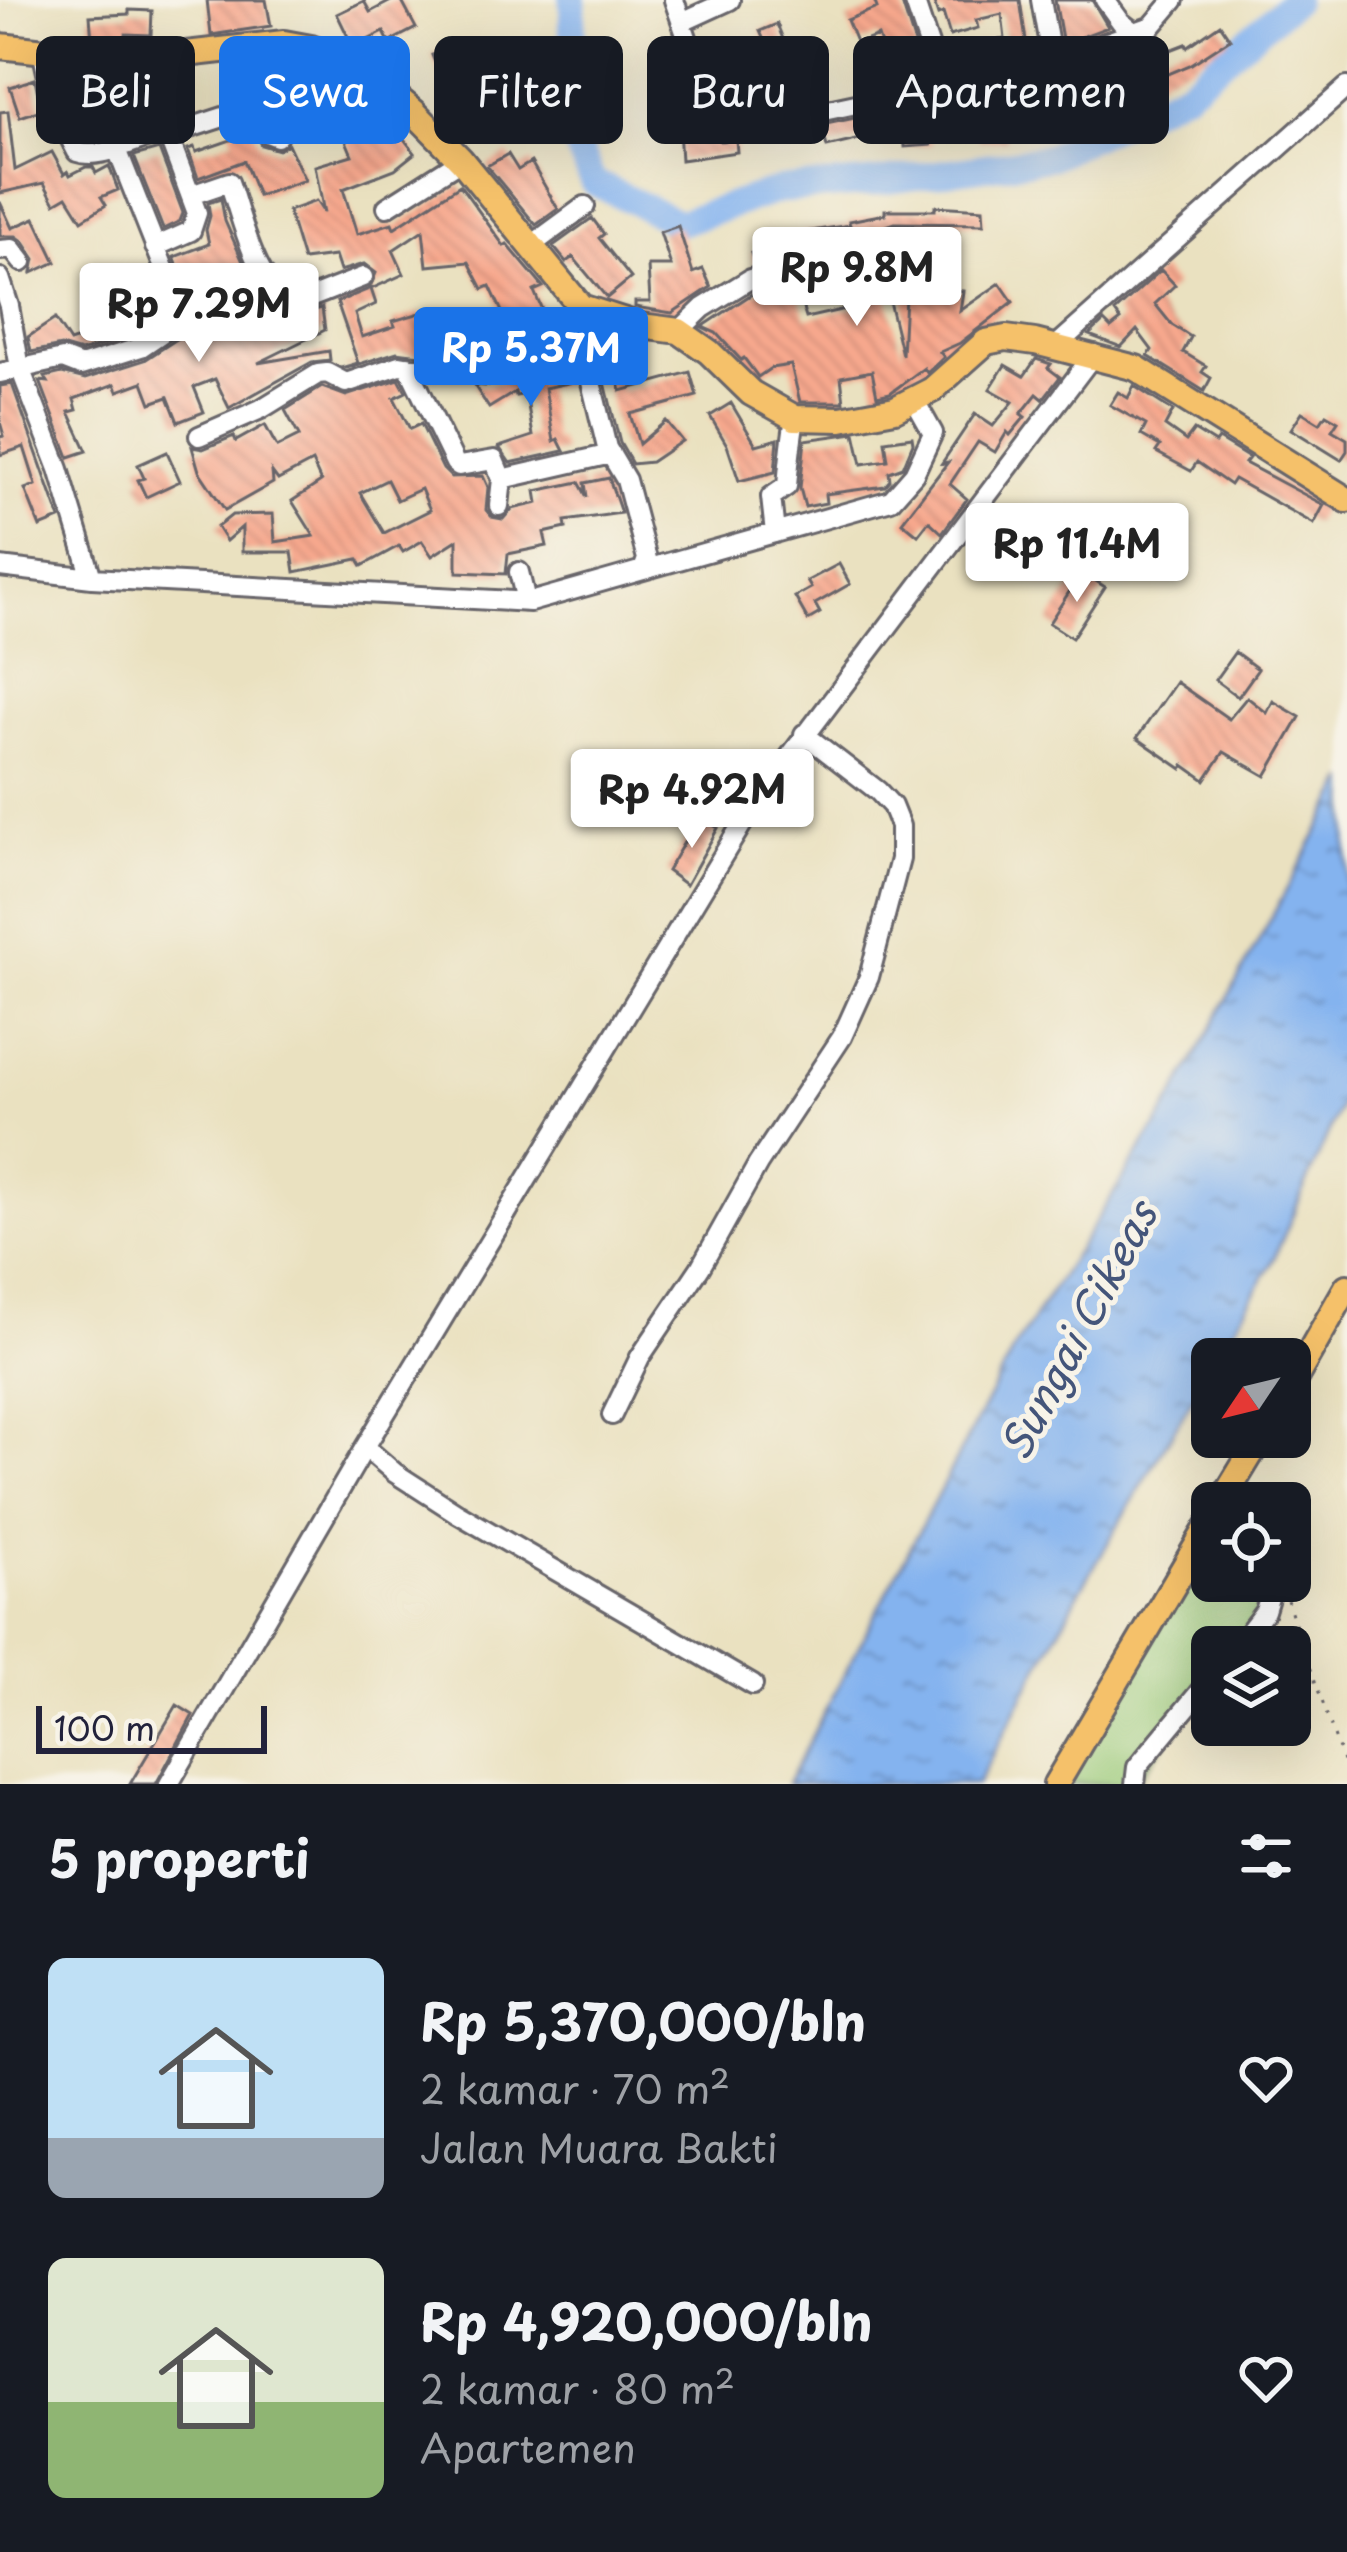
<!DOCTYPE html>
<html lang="id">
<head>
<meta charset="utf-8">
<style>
  :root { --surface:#171b24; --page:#20242c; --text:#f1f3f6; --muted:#9ea1a6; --accent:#1a73e8 }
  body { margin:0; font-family:"Playpen Sans",sans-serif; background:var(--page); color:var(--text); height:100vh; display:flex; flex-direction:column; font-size:45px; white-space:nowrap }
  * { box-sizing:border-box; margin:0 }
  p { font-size:39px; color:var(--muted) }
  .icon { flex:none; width:66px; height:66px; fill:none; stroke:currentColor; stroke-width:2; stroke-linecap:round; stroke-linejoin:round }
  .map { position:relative; height:1784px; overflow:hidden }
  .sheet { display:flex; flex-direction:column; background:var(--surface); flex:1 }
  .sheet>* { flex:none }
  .top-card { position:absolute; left:36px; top:36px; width:1275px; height:108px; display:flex; gap:24px }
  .needle { width:78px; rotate:235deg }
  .controls { position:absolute; left:1191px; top:1338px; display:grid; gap:24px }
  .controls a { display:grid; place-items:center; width:120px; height:120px; border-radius:18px; background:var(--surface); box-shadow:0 12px 48px #0002; font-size:60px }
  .scale { position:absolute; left:36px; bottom:30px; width:231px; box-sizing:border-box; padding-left:12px; border:6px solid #22223b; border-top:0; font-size:33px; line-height:42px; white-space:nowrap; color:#22223b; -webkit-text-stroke:9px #f7f3e8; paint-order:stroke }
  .price { position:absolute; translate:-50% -102px; padding:0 27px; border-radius:12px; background:#fff; color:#222; font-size:39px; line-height:78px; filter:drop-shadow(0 3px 6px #0008) }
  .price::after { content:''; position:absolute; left:50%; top:72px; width:36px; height:27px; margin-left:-18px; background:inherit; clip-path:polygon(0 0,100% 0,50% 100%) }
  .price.on { background:var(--accent); color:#fff }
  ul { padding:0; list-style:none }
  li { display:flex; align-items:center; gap:36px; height:300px; padding:0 48px }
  li span { display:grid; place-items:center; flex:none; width:336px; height:240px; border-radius:18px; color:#555 }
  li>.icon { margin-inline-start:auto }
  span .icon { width:144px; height:144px; fill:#fffc; stroke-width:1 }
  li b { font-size:51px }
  h2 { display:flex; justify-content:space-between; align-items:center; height:144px; padding:0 48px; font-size:51px }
  .chip { padding:0 42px; border-radius:18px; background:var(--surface); box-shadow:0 12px 48px #0002; font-size:42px; line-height:108px }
  .chip.on { background:var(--accent); color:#fff }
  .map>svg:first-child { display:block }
</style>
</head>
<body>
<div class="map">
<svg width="1347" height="1784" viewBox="0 0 1347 1784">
  <defs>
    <pattern id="water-ripples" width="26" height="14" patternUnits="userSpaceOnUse" patternTransform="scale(3)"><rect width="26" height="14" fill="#84b3ef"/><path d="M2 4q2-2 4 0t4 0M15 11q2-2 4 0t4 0" fill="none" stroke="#6c91c3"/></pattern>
    <pattern id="building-back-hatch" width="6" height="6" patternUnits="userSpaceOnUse" patternTransform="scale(3)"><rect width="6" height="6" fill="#f7a88d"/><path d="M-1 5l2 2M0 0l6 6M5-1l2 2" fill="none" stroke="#d3907b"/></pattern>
  </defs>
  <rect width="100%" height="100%" fill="#f7f3e8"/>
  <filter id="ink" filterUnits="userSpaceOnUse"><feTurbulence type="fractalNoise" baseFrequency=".00833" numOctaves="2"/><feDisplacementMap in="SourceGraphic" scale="24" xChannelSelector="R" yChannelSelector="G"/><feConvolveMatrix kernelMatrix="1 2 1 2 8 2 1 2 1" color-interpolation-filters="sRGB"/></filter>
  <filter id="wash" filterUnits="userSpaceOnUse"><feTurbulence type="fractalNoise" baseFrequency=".004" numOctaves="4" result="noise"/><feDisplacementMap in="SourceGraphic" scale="48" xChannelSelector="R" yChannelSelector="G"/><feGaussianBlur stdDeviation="2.7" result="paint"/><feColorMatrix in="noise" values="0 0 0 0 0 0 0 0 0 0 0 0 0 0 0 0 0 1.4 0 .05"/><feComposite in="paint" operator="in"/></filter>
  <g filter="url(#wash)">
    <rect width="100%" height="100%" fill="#eae1c0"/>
    <path fill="#9bca79" stroke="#5e765a" stroke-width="3" d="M1212 1519V1581H1274L1237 1647H1212V1677L1135 1784H1057Z"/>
    <path fill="url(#water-ripples)" stroke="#536a95" stroke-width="3" d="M1347 779V1090L1272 1263 1216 1359H1212V1365L1077 1596 977 1784H787L1014 1349 1165 1113Z"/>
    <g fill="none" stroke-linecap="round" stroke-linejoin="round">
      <path stroke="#84b3ef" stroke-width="27" d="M573 0 570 130 593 182 678 223 779 190 872 183 1050 157 1187 90 1294 0"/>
    </g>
    <g id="blocks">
      <path fill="url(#building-back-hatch)" fill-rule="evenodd" d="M207 0H266L271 26 211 35Z
        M393 0H401L416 28 389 42 384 32 353 47 337 14 364 1 370 12Z
        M874 0H901L920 60 912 63 917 77 894 82 878 36 857 44 847 20 877 8Z
        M933 0H1020L1028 54 980 64 976 43 1005 39 1002 14 976 20 978 28 950 36 943 13 938 15Z
        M1055 0H1092L1108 27 1063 44Z
        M129 10 152 11 151 35 126 34V40H92L90 16 129 14Z
        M777 24 801 84 811 100 783 106 778 94 786 91 760 31Z
        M1220 24 1230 39 1190 65 1161 77 1162 80 1089 94 1092 106 1061 114 1062 119 1041 123 1039 108 1006 114V140H978V133L930 134 931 145 905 147 904 133 882 138V134L827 147 821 125 894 110 896 118 944 113V99L981 95V92L1033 91V94L1060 90 1056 75 1107 57 1109 66 1155 56 1186 44 1187 47Z
        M469 41 482 74 445 88 432 55Z
        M318 68 355 87 373 113 380 108 415 153 395 169 343 189 357 234 392 223 394 228 460 185 504 246 507 244 543 287 534 291 545 317 512 333 490 286 483 289 469 262 427 266 423 230 393 250 404 274 371 289 376 304 355 314 362 337 395 326 393 321 420 313 436 357 397 352 347 368 344 367 358 363 337 302 369 289 376 273 364 264 340 271 335 256 303 260 288 211 316 201 324 213 315 166 352 155 339 124 308 131 302 100 308 89 319 81 310 83Z
        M69 70 72 81 79 79 94 131 83 134 71 103 68 104 60 71Z
        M35 79 41 110 20 117 10 87Z
        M147 87 154 115 134 120 137 127 125 131 115 95Z
        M686 108 697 133 707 132 720 141 736 140 737 152 681 160 679 130 665 135 659 119Z
        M8 111 15 170 52 152 64 174 68 171 70 175 86 167H93L96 173 109 166 118 190 101 197 106 205 82 220 67 196 55 203 44 183 0 193V112Z
        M248 123 261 145 278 150 288 144 305 180 258 196 244 161 198 178 188 149 194 147 196 152 234 139 229 129Z
        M159 149 183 213 180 221 163 229 134 156Z
        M508 154 518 170 531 162 558 209 536 225 487 166Z
        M221 199 225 221 247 271 189 294 174 257 209 244 206 230 210 216 208 203Z
        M0 202 12 228 35 218 56 262 32 273 35 259 23 241 16 236H0Z
        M935 206 983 209 984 224 895 223 812 251 755 264 751 253 805 232 850 225 849 221 885 214V210H935Z
        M592 218 604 234 599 238 631 278 607 298 573 257 566 262 553 246Z
        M678 226 693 273 703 269 711 287 672 313 635 307V302H650L648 266H671L660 232Z
        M897 250 930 252 928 286 963 291 960 311 1000 283 1013 302 960 343 940 352 944 357 927 373 924 368 890 393 877 396 872 371 841 377 844 402H800L791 365 771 368 758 377 744 358 741 360 716 333 702 327 755 292 795 282 806 318 867 304 864 290 868 289 859 263ZM907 256 902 355 880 264Z
        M1161 270 1175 285 1155 304 1172 325 1191 337 1183 352 1206 366 1202 372 1211 378 1204 391 1148 356 1152 350 1137 330 1121 347 1089 335 1104 321 1111 328 1121 320 1115 312Z
        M143 273 158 319 135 335 81 352 61 346 31 352 28 337 55 319 70 342 87 336 91 345 121 334 117 322 124 320 111 284Z
        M233 305 242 319 268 305 276 320 322 308 325 330 258 363 329 351 330 360 312 362 229 408 215 379 194 387 204 412 178 422 168 397 151 403 143 382 118 391 115 384 74 399 77 410 69 412 87 451 69 457 40 381 48 382 45 377 62 373 85 379 145 360 177 339 190 322Z
        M609 343 621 391 690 372 697 396 630 414 639 444 666 421 682 441 651 462 632 464 620 443 596 346Z
        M1036 359 1051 364 1048 368 1060 377 1043 399 1037 394 1021 414 1025 417 1010 435 1007 432 995 452 978 442 950 484 967 499 942 533 929 521 918 535 902 522 948 462 942 463 975 414 993 426 1013 402 990 389 1005 365 1024 376Z
        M572 362 577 381 545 388 554 441 558 439 564 451 510 463 499 447 533 436 526 394 516 396 515 392 489 408 474 385 485 386Z
        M399 379 406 392 394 398 410 429 421 424 443 469 451 477 483 476 488 487 486 510 492 517 503 519 512 509 538 503 536 491 579 482 587 497 585 483 609 478 621 513 565 521 566 528 544 533 547 546 508 554 506 574 457 572V540L432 556 422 541 403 552 399 546 362 566 358 559 295 572 292 552H242V527L226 541 217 527 232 515 273 514 275 542 314 536 292 501 321 482 312 462 278 480 272 472 273 483 225 510 199 471 192 447 203 449 234 436 236 441 265 425 277 447 299 436 285 410 322 387 346 396ZM387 480 397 500 421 489 430 510 384 533 360 493Z
        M12 384 60 519 40 527 25 489 36 485 24 447 0 455V437L4 436 0 422V386Z
        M1134 386 1173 411 1165 426 1186 441 1194 430 1215 443 1218 439 1249 458 1245 463 1324 505 1314 524 1234 479 1230 485 1197 462 1191 471 1156 452 1160 446 1141 435 1146 425 1110 405 1118 392 1128 398Z
        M731 403 756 445 778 439 775 472 739 481 727 445 710 416Z
        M1302 412 1320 423 1326 414 1338 421 1332 430 1347 439V451L1341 460 1291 429Z
        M855 433 862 464 888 460 885 441 912 437 913 443 903 467 889 472 890 480 885 486 825 494 826 503 805 507 800 488 805 440Z
        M167 452 180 481 146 497 138 480 144 478 138 465Z
        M839 564 850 584 815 604 820 613 808 620 795 597 811 588 807 581Z
        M1082 572 1105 587 1072 638 1049 623Z
        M1235 652 1258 669 1238 697 1215 680Z
        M1176 682 1229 719 1247 697 1267 713 1273 701 1300 717 1266 776 1224 752 1205 780 1184 765 1182 769 1137 738Z
        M699 817 718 828 686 885 667 871Z
        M177 1705 193 1715 156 1784H130Z"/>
    </g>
  </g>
  <g filter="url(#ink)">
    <use href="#blocks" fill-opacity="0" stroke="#68656a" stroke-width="3"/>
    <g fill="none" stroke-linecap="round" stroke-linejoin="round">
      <g stroke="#68656a" stroke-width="24">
        <path id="minor" d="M674 0 716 122 723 128 762 124 1049 63 1152 26 1174 0
          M914 0 942 84
          M1041 0 1052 62
          M1105 0 1121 22 1135 33
          M682 22 730 0
          M42 50 55 109 77 152C106 162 138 133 168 135L197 213 191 231 155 247
          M233 51 267 133 277 137
          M85 55 113 139 181 311
          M168 135 254 107
          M191 195 229 182C242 217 256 293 297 303L363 277
          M387 207 461 160
          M529 247 585 206
          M0 250 12 249 22 262
          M0 278 9 306 20 368 59 469 92 578
          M581 307 582 345 607 448 626 480 647 559 643 570
          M679 331 703 308 750 279 818 263 895 236 947 239
          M1055 347 1347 87
          M408 366 455 463 459 466 494 460 502 479 499 506
          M0 373 63 359 81 366 141 347 169 328 181 311 267 278
          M481 373 582 345
          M199 436 261 409 318 374 327 373 346 383 400 365 422 369
          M502 479 611 454
          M775 533 771 497 787 486C789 463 791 441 795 418
          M0 567 92 578 530 602 891 500 914 474 933 433 915 401
          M519 572 526 601
          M612 1415 640 1357 700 1268 758 1164 842 1037 869 977 900 859V826L892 806 878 791 804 734
          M365 1447 395 1473 457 1513 753 1685
          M1237 1647 1265 1611 1274 1581
          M169 1784 365 1447 756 801 1094 354
          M1135 1784 1137 1767 1212 1677"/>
      </g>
      <g stroke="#68656a" stroke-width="30">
        <path id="major" d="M0 46 99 57H159L284 43 311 48 336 58 373 78 413 111 461 160 581 307 641 326 679 331 709 352 751 393 795 418 841 419 895 409 932 390 986 342 1006 338 1035 342 1136 368 1347 500
          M1290 1387 1347 1287
          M1221 1503 1261 1437
          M1056 1784 1212 1520"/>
      </g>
      <path stroke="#68656a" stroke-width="3" stroke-dasharray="3 9" stroke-linecap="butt" d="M1287 1600 1347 1773"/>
      <use href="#minor" stroke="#fff" stroke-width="18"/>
      <use href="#major" stroke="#f5c16b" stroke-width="24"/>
    </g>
  </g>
  <g text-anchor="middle" stroke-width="10" stroke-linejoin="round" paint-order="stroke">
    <g font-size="42" font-style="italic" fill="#44557a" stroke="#f7f3e8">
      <text transform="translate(1079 1331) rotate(-62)" y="15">Sungai Cikeas</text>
    </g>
  </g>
</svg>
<div class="controls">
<a><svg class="needle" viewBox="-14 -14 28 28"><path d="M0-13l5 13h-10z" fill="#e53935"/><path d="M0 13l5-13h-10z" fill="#9ea1a6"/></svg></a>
<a><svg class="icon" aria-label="locate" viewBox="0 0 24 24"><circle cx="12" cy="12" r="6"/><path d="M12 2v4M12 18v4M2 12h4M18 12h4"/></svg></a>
<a><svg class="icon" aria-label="layers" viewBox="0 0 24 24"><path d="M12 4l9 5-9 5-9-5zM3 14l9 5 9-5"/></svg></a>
</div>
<div class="scale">100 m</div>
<b class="price" style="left:857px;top:329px">Rp 9.8M</b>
<b class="price" style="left:199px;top:365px">Rp 7.29M</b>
<b class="price on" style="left:531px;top:409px">Rp 5.37M</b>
<b class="price" style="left:1077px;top:605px">Rp 11.4M</b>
<b class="price" style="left:692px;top:851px">Rp 4.92M</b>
<div class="top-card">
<a class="chip">Beli</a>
<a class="chip on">Sewa</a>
<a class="chip">Filter</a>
<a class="chip">Baru</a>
<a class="chip">Apartemen</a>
</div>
</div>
<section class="sheet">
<h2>5 properti<svg class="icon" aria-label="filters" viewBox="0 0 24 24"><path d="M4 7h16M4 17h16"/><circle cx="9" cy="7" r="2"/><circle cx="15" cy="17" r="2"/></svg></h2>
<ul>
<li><span style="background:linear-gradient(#bfe0f5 75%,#9aa5b1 0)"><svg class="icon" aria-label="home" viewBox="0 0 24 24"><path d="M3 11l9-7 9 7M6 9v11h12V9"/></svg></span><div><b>Rp 5,370,000/bln</b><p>2 kamar · 70 m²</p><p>Jalan Muara Bakti</p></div><svg class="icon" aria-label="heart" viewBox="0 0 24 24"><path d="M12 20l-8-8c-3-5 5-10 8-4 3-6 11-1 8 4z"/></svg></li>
<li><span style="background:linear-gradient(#dfe7d0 60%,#8fb573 0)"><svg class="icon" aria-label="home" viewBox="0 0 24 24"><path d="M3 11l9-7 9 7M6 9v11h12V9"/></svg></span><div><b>Rp 4,920,000/bln</b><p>2 kamar · 80 m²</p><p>Apartemen</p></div><svg class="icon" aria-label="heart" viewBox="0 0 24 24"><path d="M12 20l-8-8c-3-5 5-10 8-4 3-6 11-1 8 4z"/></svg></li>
</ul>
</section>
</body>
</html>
